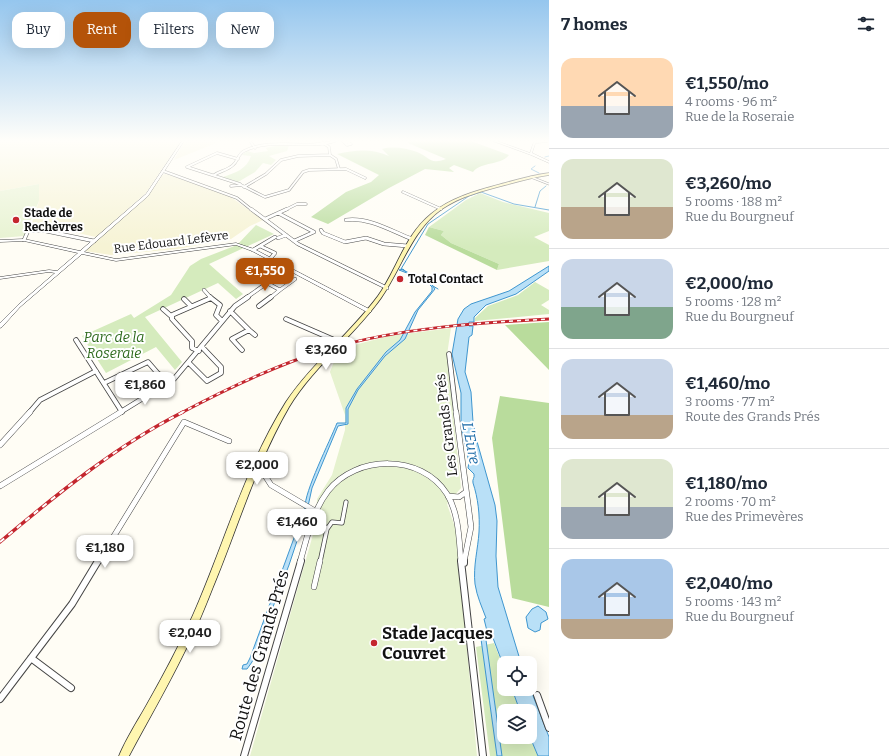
<!DOCTYPE html>
<html lang="en">
<head>
<meta charset="utf-8">
<style>
  :root { --surface:#fff; --page:#f2f2f3; --text:#1f2937; --muted:#747a83; --line:#e0e1e3; --accent:#b45309 }
  body { margin:0; font-family:Bitter,serif; background:var(--page); color:var(--text); height:100vh; display:flex; flex-direction:column; font-size:15px; white-space:nowrap }
  * { box-sizing:border-box; margin:0 }
  p { font-size:13px; color:var(--muted) }
  .icon { flex:none; width:22px; height:22px; fill:none; stroke:currentColor; stroke-width:2; stroke-linecap:round; stroke-linejoin:round }
  .map { position:relative; flex:1; overflow:hidden }
  .panel { display:flex; flex-direction:column; background:var(--surface); width:340px }
  .panel>* { flex:none }
  .guide { position:absolute; left:12px; top:12px; width:380px; height:36px; display:flex; gap:8px }
  .controls { position:absolute; left:497px; top:656px; display:grid; gap:8px }
  .controls a { display:grid; place-items:center; width:40px; height:40px; border-radius:8px; background:var(--surface); box-shadow:0 4px 16px #0002; font-size:20px }
  .price { position:absolute; translate:-50% -34px; padding:0 9px; border-radius:8px; background:#fff; color:#222; font-size:13px; line-height:26px; filter:drop-shadow(0 1px 2px #0008) }
  .price::after { content:''; position:absolute; left:50%; top:24px; width:12px; height:9px; margin-left:-6px; background:inherit; clip-path:polygon(0 0,100% 0,50% 100%) }
  .price.selected { background:var(--accent); color:#fff }
  ul { padding:0; list-style:none }
  li { display:flex; align-items:center; gap:12px; height:100px; padding:0 12px }
  li+li { border-top:1px solid var(--line) }
  li span { display:grid; place-items:center; flex:none; width:112px; height:80px; border-radius:12px; color:#555 }
  li>.icon { margin-inline-start:auto }
  span .icon { width:48px; height:48px; fill:#fffc; stroke-width:1 }
  li b { font-size:17px }
  h2 { display:flex; justify-content:space-between; align-items:center; height:48px; padding:0 12px; font-size:17px }
  .tag { padding:0 14px; border-radius:12px; background:var(--surface); box-shadow:0 4px 16px #0002; font-size:14px; line-height:36px }
  .tag.selected { background:var(--accent); color:#fff }
  main { display:flex; flex:1; min-height:0 }
  .map>svg:first-child { display:block }
</style>
</head>
<body>
<main>
<div class="map">
<svg width="549" height="756" viewBox="0 0 549 756">
  <rect width="100%" height="100%" fill="#fffdf5"/>
  <path fill="#f6f3d4" d="M0 141H181L146 193 96 237 32 223 39 201V184L0 191Z
    M185 141H221L174 160Z
    M166 174 228 195 263 220 250 226 231 239 177 249 111 255 85 251 145 198 162 175Z"/>
  <path fill="#d5ebbd" d="M284 144 289 145 287 151 269 156 276 160 271 165 263 163 255 172 238 182 223 177C235 173 247 169 251 156L242 155 247 151 254 153 268 151 266 148Z
    M480 193 503 202 549 213V231L534 237 549 245V261L497 270 499 264 451 243 441 235 444 231 429 227 466 200Z
    M256 225 274 234 209 264 243 294 236 299 218 283 145 317 182 362 175 370 156 347 106 373 82 336 131 314 134 318 171 295 190 266 201 259 237 245Z
    M535 282 549 290V300L541 305 549 310V314L475 321V318L488 306 518 295Z
    M494 643 504 669V689H512L520 711H504V737H530V735L538 756H490L476 647Z"/>
  <path fill="#b9dc9c" d="M411 141H471L509 155C500 166 482 161 473 172L454 165 449 168 454 172 425 169 389 188 328 224 311 217 346 192 371 182 379 175 337 154C356 150 371 148 389 156L382 149C392 146 407 148 417 152 430 157 429 165 446 159L408 143Z
    M429 227 444 231 441 235 451 243 499 264 497 270 425 235Z
    M549 322V370L505 325Z
    M500 396 549 403V607L512 598 492 438Z"/>
  <path fill="#e6f2cf" d="M39 184V201L24 236 0 238V191Z
    M451 328 447 355 461 488 447 504 456 530 477 756H250L316 524 317 499 332 475 345 430V415L330 372 339 349 389 336Z"/>
  <path fill="#b9e0f7" stroke="#3f96cf" d="M549 266V271L516 294 486 305 474 317V322H469V326H473L472 335 469 337 465 372 471 392 473 422 476 438 495 505 497 521 496 556 498 587 521 663H504V667L493 638 490 637 486 640 502 756H497L481 639 482 635 487 631 484 619 486 618C482 607 477 597 475 584 473 566 478 549 479 532 480 515 478 498 473 483 472 479 475 478 474 474L468 468 469 462 461 428V393L452 354 458 319 464 309 471 304 509 291Z
    M403 269C411 279 428 276 435 289L418 310 405 339 385 356 358 390 348 409V424L338 426 312 488 307 511 289 565 252 662 247 669H242L243 665 247 664 250 658 305 508C304 492 330 441 337 423H346V408L357 389 386 352 400 340 415 312 432 291V287L425 280 399 270Z
    M538 606 546 612 548 619 541 623 540 630 535 632 528 628 526 617 532 609Z
    M530 688 549 737V756H538L530 737V711H520L512 689Z"/>
  <g fill="none" stroke-linecap="round" stroke-linejoin="round">
    <path stroke="#3f96cf" stroke-width="1" d="M545 157 549 156
      M535 166 531 169 539 173
      M535 207 540 191 546 186
      M411 274 401 269 428 224 469 196 481 192 514 204 549 210
      M433 286 438 289"/>
    <g stroke="#444" stroke-width="2.5">
      <path id="pedestrian-far2" d="M531 177 549 184"/>
    </g>
    <g stroke="#444" stroke-width="5">
      <path id="pedestrian-far1" d="M314 515 327 529 332 522 342 523 346 502
        M320 562 327 529"/>
    </g>
    <g stroke="#444" stroke-width="6">
      <path id="pedestrian" d="M314 587 320 561"/>
    </g>
    <g stroke="#444" stroke-width="3">
      <path id="minor-far4" d="M250 141 255 148
        M320 141 329 147 330 155 336 159 339 169
        M343 141 347 145 351 144 345 141
        M537 142 547 141
        M238 159 217 153 187 167 240 184
        M163 171 237 198 252 210
        M214 175C220 171 228 170 233 165 238 161 238 154 244 151 272 137 306 150 335 141
        M231 186 241 185 265 197 289 190 303 172 309 170 346 169 365 178
        M244 187 266 174 281 160 298 156 330 155
        M403 192 441 209
        M285 210 297 204H306"/>
    </g>
    <g stroke="#444" stroke-width="4">
      <path id="minor-far3" d="M251 209 298 244 387 288
        M278 213 314 232 294 241
        M265 219 287 209
        M346 220C369 217 391 231 412 239
        M321 230 323 233 345 242 366 238 384 244 408 246
        M278 238 286 235
        M24 240 28 231 41 230 94 241
        M260 246 275 253 270 259
        M253 250 275 237
        M267 283 280 290 295 279
        M204 290 211 298
        M246 298 288 268
        M270 298 280 290"/>
    </g>
    <g stroke="#444" stroke-width="5.5">
      <path id="minor-far2" d="M210 297 211 298
        M184 299 191 306
        M259 306 271 297
        M163 309 171 316
        M230 311 249 330 232 339 242 350
        M286 319 339 342
        M249 330 255 335
        M76 340 122 412
        M199 351 192 348V341L172 319V315L211 298 220 305 216 315 222 321
        M449 354 456 413
        M189 363 207 381 221 373V367L202 347
        M120 375 130 389 159 374
        M104 383 148 362 167 384
        M29 413 40 400 96 371
        M119 413 174 379 235 306 248 297"/>
    </g>
    <g stroke="#444" stroke-width="6">
      <path id="minor-far1" d="M456 412 471 527 464 562
        M0 445 30 412
        M255 468 264 474 271 485 315 511
        M0 486 121 412
        M448 496 459 497 466 492
        M98 562 184 422 229 441
        M300 562C307 538 312 512 328 491 356 455 421 453 447 494 459 514 459 539 461 562"/>
    </g>
    <g stroke="#444" stroke-width="8">
      <path id="minor" d="M461 561 483 756
        M464 563V561
        M31 658 71 688
        M537 695 549 728
        M0 699 72 604 98 561
        M244 756 301 561"/>
    </g>
    <g stroke="#444" stroke-width="1">
      <path id="tertiary" d="M182 141H184L148 196 84 252 116 259 236 243 254 249 371 310V312H367L252 251 236 245 116 261 82 254 20 307 2 327 0 328V323L18 305 55 273 49 272 0 279V277L49 270 57 271 78 253 24 241 0 242V240L24 239 80 251 146 194Z
        M493 141H497L530 153 533 144 535 141H538L535 144 532 153 549 161V163L531 155Z"/>
    </g>
    <g stroke="#333" stroke-width="1.5">
      <path id="secondary" d="M549 173V175C534 177 520 181 505 185 483 191 461 196 442 209 411 231 402 268 381 298 353 337 314 366 289 407 256 464 238 527 213 587 204 610 195 632 184 653 167 688 147 722 129 756H119C126 739 137 722 146 706 163 676 179 646 193 615 224 545 245 467 286 402 312 363 350 334 378 296 397 269 405 235 431 214 453 196 479 190 505 183 519 179 534 175 549 173Z"/>
    </g>
    <use href="#pedestrian-far2" stroke="#fff" stroke-width="1.5"/>
    <use href="#pedestrian-far1" stroke="#fff" stroke-width="3.5"/>
    <use href="#pedestrian" stroke="#fff" stroke-width="5"/>
    <use href="#minor-far4" stroke="#fff" stroke-width="2"/>
    <use href="#minor-far3" stroke="#fff" stroke-width="3"/>
    <use href="#minor-far2" stroke="#fff" stroke-width="4"/>
    <use href="#minor-far1" stroke="#fff" stroke-width="5"/>
    <use href="#minor" stroke="#fff" stroke-width="6"/>
    <use href="#tertiary" fill="#fff" fill-rule="evenodd"/>
    <use href="#secondary" fill="#fff6b0" fill-rule="evenodd"/>
    <g stroke="#c4262e" stroke-width="3">
      <path id="rail-far1" d="M181 413C228 388 276 365 328 349 399 328 475 323 549 319"/>
    </g>
    <g stroke="#c4262e" stroke-width="3.5">
      <path id="rail" d="M0 542C57 494 116 446 183 412"/>
    </g>
    <use href="#rail-far1" stroke="#fff" stroke-width="1.5" stroke-dasharray="4" stroke-linecap="butt"/>
    <use href="#rail" stroke="#fff" stroke-width="2" stroke-dasharray="5.5" stroke-linecap="butt"/>
  </g>
  <linearGradient id="sky" x2="0" y2="1"><stop stop-color="#95c6ee"/><stop offset="0.57" stop-color="#fffefa"/><stop offset="1" stop-color="#fffefa" stop-opacity="0"/></linearGradient>
  <rect width="549" height="247" fill="url(#sky)"/>
  <g fill="#c4262e" stroke="#fff" stroke-width="1.5">
    <circle cx="16" cy="220" r="4"/>
    <circle cx="400" cy="279" r="4"/>
    <circle cx="374" cy="643" r="4"/>
  </g>
  <g text-anchor="middle" stroke-width="4" stroke-linejoin="round" paint-order="stroke">
    <g font-size="12" font-weight="bold" fill="#111" stroke="#fff" text-anchor="start">
      <text x="24" y="217">Stade de<tspan x="24" dy="14">Rechèvres</tspan></text>
      <text x="408" y="283">Total Contact</text>
    </g>
    <g font-size="12" fill="#111" stroke="#fff">
      <text transform="translate(171 242) rotate(-7)" y="4">Rue Edouard Lefèvre</text>
    </g>
    <g font-size="14" font-style="italic" fill="#2f6b1f" stroke="#fff">
      <text x="114" y="342">Parc de la<tspan x="114" dy="16">Roseraie</tspan></text>
    </g>
    <g font-size="14" fill="#111" stroke="#fff">
      <text transform="translate(446 425) rotate(-97)" y="5">Les Grands Prés</text>
    </g>
    <g font-size="15" font-style="italic" fill="#1768a6" stroke="#fff">
      <text transform="translate(471 443) rotate(79)" y="5">L'Eure</text>
    </g>
    <g font-size="17" font-weight="bold" fill="#111" stroke="#fff" text-anchor="start">
      <text x="382" y="639">Stade Jacques<tspan x="382" dy="20">Couvret</tspan></text>
    </g>
    <g font-size="17" fill="#111" stroke="#fff">
      <text transform="translate(259 655) rotate(-74)" y="6">Route des Grands Prés</text>
    </g>
  </g>
</svg>
<div class="controls">
<a><svg class="icon" aria-label="locate" viewBox="0 0 24 24"><circle cx="12" cy="12" r="6"/><path d="M12 2v4M12 18v4M2 12h4M18 12h4"/></svg></a>
<a><svg class="icon" aria-label="layers" viewBox="0 0 24 24"><path d="M12 4l9 5-9 5-9-5zM3 14l9 5 9-5"/></svg></a>
</div>
<b class="price selected" style="left:265px;top:292px">€1,550</b>
<b class="price" style="left:326px;top:371px">€3,260</b>
<b class="price" style="left:145px;top:406px">€1,860</b>
<b class="price" style="left:257px;top:486px">€2,000</b>
<b class="price" style="left:297px;top:543px">€1,460</b>
<b class="price" style="left:105px;top:569px">€1,180</b>
<b class="price" style="left:190px;top:654px">€2,040</b>
<div class="guide">
<a class="tag">Buy</a>
<a class="tag selected">Rent</a>
<a class="tag">Filters</a>
<a class="tag">New</a>
</div>
</div>
<section class="panel">
<h2>7 homes<svg class="icon" aria-label="filters" viewBox="0 0 24 24"><path d="M4 7h16M4 17h16"/><circle cx="9" cy="7" r="2"/><circle cx="15" cy="17" r="2"/></svg></h2>
<ul>
<li><span style="background:linear-gradient(#ffd9b3 60%,#9aa5b1 0)"><svg class="icon" aria-label="home" viewBox="0 0 24 24"><path d="M3 11l9-7 9 7M6 9v11h12V9"/></svg></span><div><b>€1,550/mo</b><p>4 rooms · 96 m²</p><p>Rue de la Roseraie</p></div></li>
<li><span style="background:linear-gradient(#dfe7d0 60%,#b9a48a 0)"><svg class="icon" aria-label="home" viewBox="0 0 24 24"><path d="M3 11l9-7 9 7M6 9v11h12V9"/></svg></span><div><b>€3,260/mo</b><p>5 rooms · 188 m²</p><p>Rue du Bourgneuf</p></div></li>
<li><span style="background:linear-gradient(#c9d6e8 60%,#7fa58c 0)"><svg class="icon" aria-label="home" viewBox="0 0 24 24"><path d="M3 11l9-7 9 7M6 9v11h12V9"/></svg></span><div><b>€2,000/mo</b><p>5 rooms · 128 m²</p><p>Rue du Bourgneuf</p></div></li>
<li><span style="background:linear-gradient(#c9d6e8 70%,#b9a48a 0)"><svg class="icon" aria-label="home" viewBox="0 0 24 24"><path d="M3 11l9-7 9 7M6 9v11h12V9"/></svg></span><div><b>€1,460/mo</b><p>3 rooms · 77 m²</p><p>Route des Grands Prés</p></div></li>
<li><span style="background:linear-gradient(#dfe7d0 60%,#9aa5b1 0)"><svg class="icon" aria-label="home" viewBox="0 0 24 24"><path d="M3 11l9-7 9 7M6 9v11h12V9"/></svg></span><div><b>€1,180/mo</b><p>2 rooms · 70 m²</p><p>Rue des Primevères</p></div></li>
<li><span style="background:linear-gradient(#a9c7e8 75%,#b9a48a 0)"><svg class="icon" aria-label="home" viewBox="0 0 24 24"><path d="M3 11l9-7 9 7M6 9v11h12V9"/></svg></span><div><b>€2,040/mo</b><p>5 rooms · 143 m²</p><p>Rue du Bourgneuf</p></div></li>
</ul>
</section>
</main>
</body>
</html>
